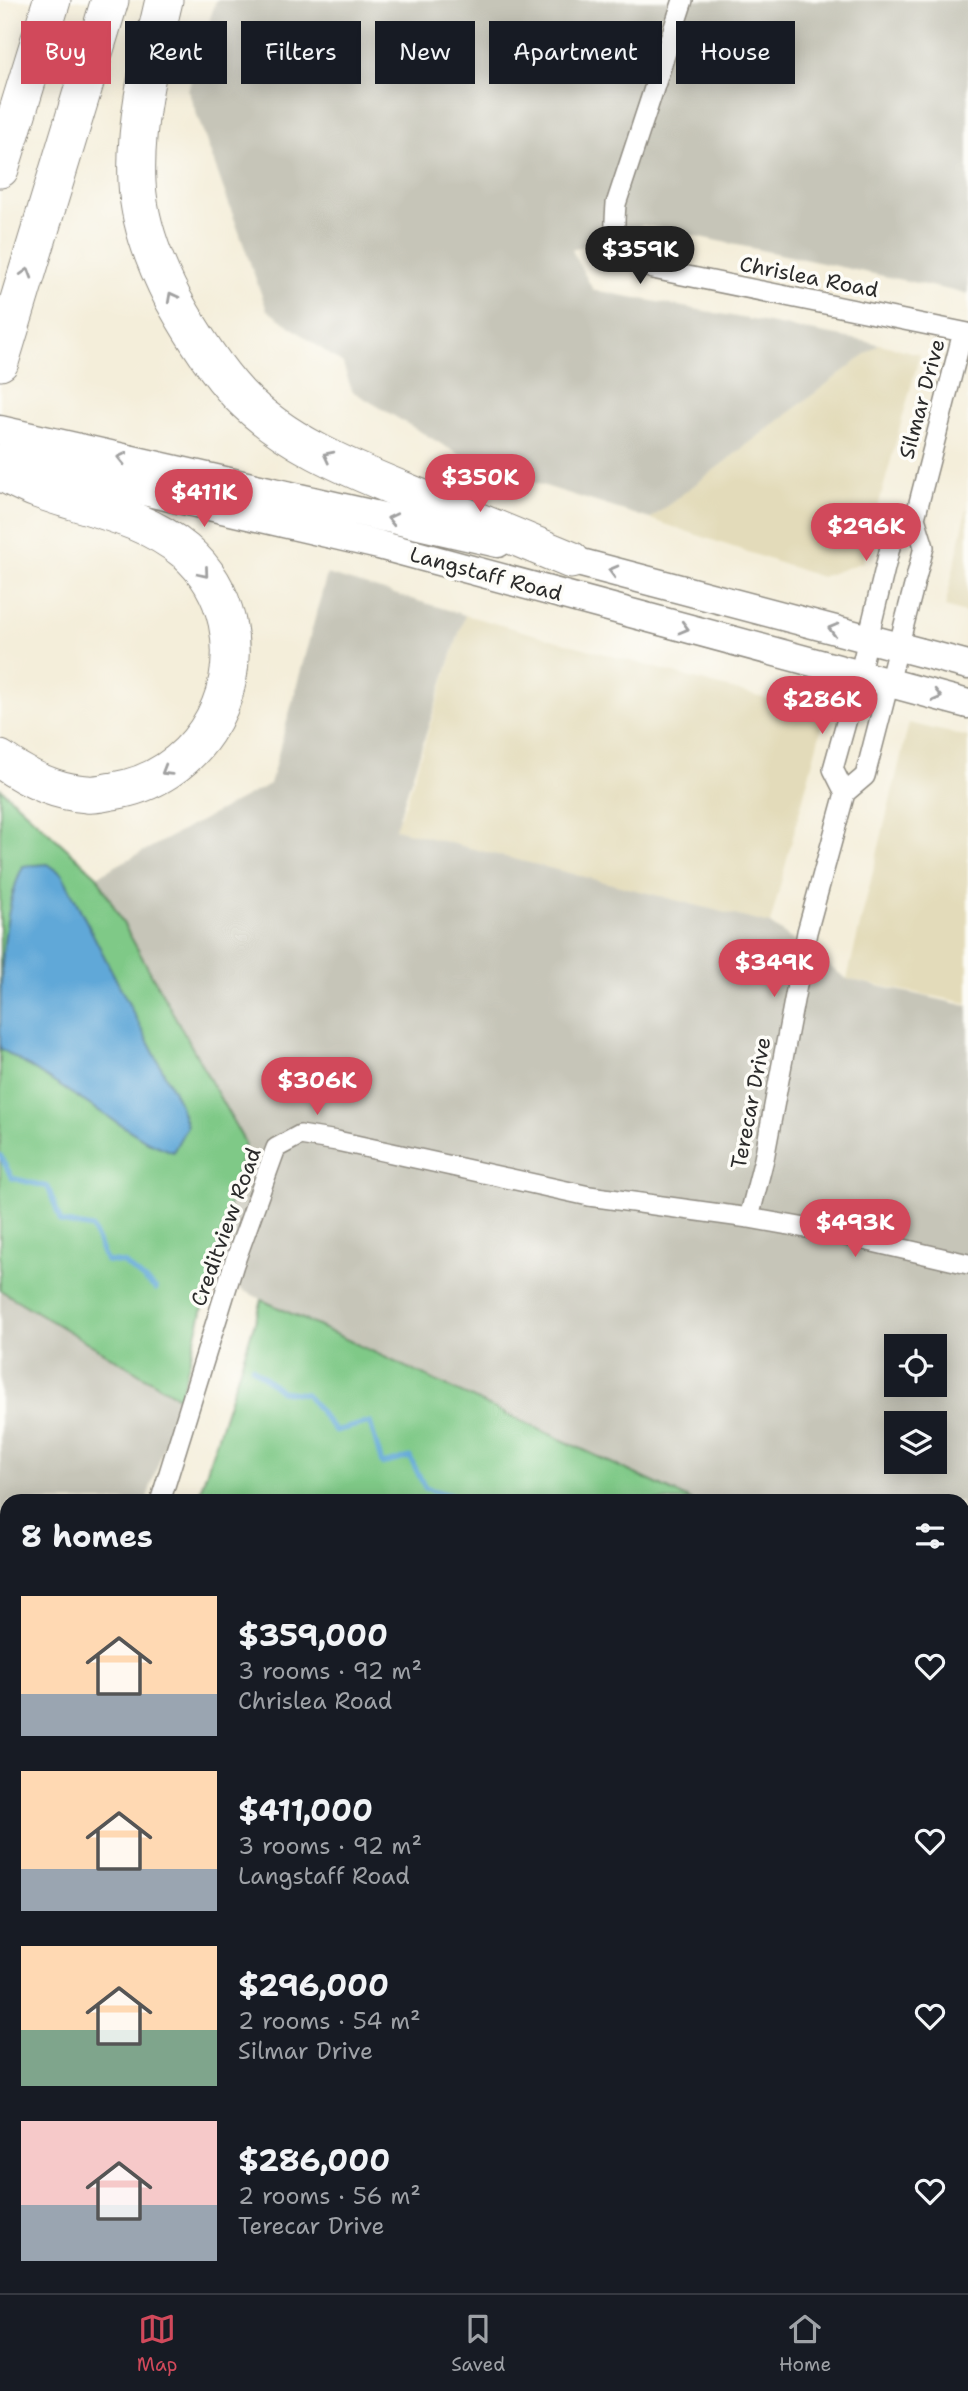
<!DOCTYPE html>
<html lang="en">
<head>
<meta charset="utf-8">
<style>
  :root { --surface:#171b24; --page:#20242c; --text:#f1f3f6; --muted:#9ea1a6; --line:#363941; --accent:#d1495b }
  body { margin:0; font-family:"Shantell Sans",sans-serif; background:var(--page); color:var(--text); height:100vh; display:flex; flex-direction:column; font-size:26px; white-space:nowrap }
  * { box-sizing:border-box; margin:0 }
  p { font-size:23px; color:var(--muted) }
  .icon { flex:none; width:38px; height:38px; fill:none; stroke:currentColor; stroke-width:2; stroke-linecap:round; stroke-linejoin:round }
  .map { position:relative; flex:1; overflow:hidden }
  .sheet { position:absolute; left:0px; top:1494px; width:970px; height:800px; display:flex; flex-direction:column; background:var(--surface); border-radius:21px 21px 0 0; box-shadow:0 4px 18px #0003 }
  .sheet>* { flex:none }
  .banner { position:absolute; left:21px; top:21px; width:928px; height:63px; display:flex; gap:14px }
  .buttons { position:absolute; left:884px; top:1334px; display:grid; gap:14px }
  .buttons a { display:grid; place-items:center; width:63px; height:63px; border-radius:0px; background:var(--surface); box-shadow:0 4px 18px #0003; font-size:35px }
  .price { position:absolute; translate:-50% -60px; padding:0 16px; border-radius:24px; background:var(--accent); color:#fff; font-size:23px; line-height:46px; filter:drop-shadow(0 2px 4px #0008) }
  .price::after { content:''; position:absolute; left:50%; top:42px; width:21px; height:16px; margin-left:-10px; background:inherit; clip-path:polygon(0 0,100% 0,50% 100%) }
  .price.selected { background:#222; color:#fff }
  ul { padding:0; list-style:none }
  li { display:flex; align-items:center; gap:21px; height:175px; padding:0 21px }
  li span { display:grid; place-items:center; flex:none; width:196px; height:140px; border-radius:0px; color:#555 }
  li>.icon { margin-inline-start:auto }
  span .icon { width:84px; height:84px; fill:#fffc; stroke-width:1 }
  li b { font-size:30px }
  h2 { display:flex; justify-content:space-between; align-items:center; height:84px; padding:0 21px; font-size:30px }
  .chip { padding:0 24px; border-radius:0px; background:var(--surface); box-shadow:0 4px 18px #0003; font-size:24px; line-height:63px }
  .chip.selected { background:var(--accent); color:#fff }
  .tab-bar { display:flex; justify-content:space-around; align-items:center; height:98px; border-top:2px solid var(--line); background:var(--surface); font-size:19px; color:var(--muted) }
  .tab-bar a { display:grid; justify-items:center; gap:4px }
  .tab-bar .selected { color:var(--accent) }
  .map>svg:first-child { display:block }
</style>
</head>
<body>
<div class="map">
<svg width="968" height="2293" viewBox="0 0 968 2293">
  <rect width="100%" height="100%" fill="#fdfcf7"/>
  <filter id="ink" filterUnits="userSpaceOnUse"><feTurbulence type="fractalNoise" baseFrequency=".0143" numOctaves="2"/><feDisplacementMap in="SourceGraphic" scale="14" xChannelSelector="R" yChannelSelector="G"/><feConvolveMatrix kernelMatrix="1 2 1 2 8 2 1 2 1" color-interpolation-filters="sRGB"/></filter>
  <filter id="wash" filterUnits="userSpaceOnUse"><feTurbulence type="fractalNoise" baseFrequency=".00686" numOctaves="4" result="noise"/><feDisplacementMap in="SourceGraphic" scale="28" xChannelSelector="R" yChannelSelector="G"/><feGaussianBlur stdDeviation="1.57" result="paint"/><feColorMatrix in="noise" values="0 0 0 0 0 0 0 0 0 0 0 0 0 0 0 0 0 1.4 0 .05"/><feComposite in="paint" operator="in"/></filter>
  <g filter="url(#wash)">
    <rect width="100%" height="100%" fill="#f4eeda"/>
    <path fill="#e3dbba" d="M879 344 920 354 863 562 821 577 650 519Z
      M968 505V614L945 607Z
      M465 615 778 702 829 699 770 924 394 829 406 803Z
      M909 723 968 737V1003L847 979Z
      M968 1919V2293H849L850 2287H962V1934Z"/>
    <path fill="#c6c5b8" fill-rule="evenodd" d="M216 0H968V294L643 225 572 250 593 290 879 344 650 519 475 464 352 391 343 364 267 310 188 90Z
      M327 574 465 615 395 829 770 924 847 979 968 1006V1919L963 1934 962 1502 693 1501 212 1276 245 1143 97 876 270 784ZM896 1346H934V1384H896ZM896 1423H934V1461H896Z
      M0 1290 180 1398 146 1501 7 1502V1925L0 1947Z
      M7 2040V2287H194L190 2293H0V2059Z
      M434 2287H850L849 2293H430Z"/>
    <path fill="#7fc987" stroke="#557a59" stroke-width="2" d="M0 788 97 876 245 1143 180 1398 0 1290Z
      M262 1300 693 1501H197Z
      M194 2287H434L430 2293H190Z"/>
    <path fill="#61a8d8" stroke="#466a82" stroke-width="2" d="M48 864 62 874 178 1100 187 1126 173 1152 148 1142 0 1048C0 991 0 914 23 866Z"/>
    <g fill="none" stroke-linecap="round" stroke-linejoin="round">
      <path stroke="#61a8d8" stroke-width="5" d="M0 1155 12 1178 48 1187 61 1222 92 1228 106 1261 124 1263 156 1289
        M252 1367 281 1391 306 1394 335 1431 370 1422 382 1464 410 1457 425 1488 454 1496 455 1502
        M301 2287V2293"/>
    </g>
  </g>
  <g filter="url(#ink)">
    <g fill="none" stroke-linecap="round" stroke-linejoin="round">
      <g stroke="#908c82" stroke-width="22">
        <path id="minor" d="M683 0 616 204C613 245 613 254 653 269L968 333
          M845 793 833 769 859 676 892 539 915 518
          M749 1218 764 1159 807 932 845 793 865 776 924 547 915 518 963 332
          M160 1502 234 1264 273 1156 276 1148 300 1135 337 1141 589 1196 749 1218 834 1233 968 1264
          M962 1824 968 1811
          M0 1995 7 1978
          M807 2293 809 2287"/>
      </g>
      <g stroke="#908c82" stroke-width="31">
        <path id="secondary" d="M0 430 498 543
          M0 458 379 545 968 704
          M551 555 968 665"/>
      </g>
      <g stroke="#908c82" stroke-width="39">
        <path id="motorway" d="M164 0C150 60 134 121 137 183 139 224 155 264 173 299 192 333 213 367 239 395 287 445 356 471 419 497 469 518 520 539 571 560
          M0 169 52 0
          M0 362 110 0
          M0 472C13 478 25 485 39 490 88 508 143 516 185 551 207 570 221 595 227 622 244 700 193 779 113 791 105 792 96 795 87 794 54 792 26 778 0 759"/>
      </g>
      <use href="#minor" stroke="#fff" stroke-width="19"/>
      <use href="#secondary" stroke="#fff" stroke-width="28"/>
      <use href="#motorway" stroke="#fff" stroke-width="37"/>
    </g>
    <defs><path id="oneway-chevron" d="M-2-3.5L2.5 0L-2 3.5" fill="none" stroke-width="1.6" stroke-linecap="round" stroke-linejoin="round" transform="scale(1.75)"/></defs>
    <g stroke="#a0a0a0">
      <use href="#oneway-chevron" transform="translate(27 273) rotate(-73)"/>
      <use href="#oneway-chevron" transform="translate(172 297) rotate(-118)"/>
      <use href="#oneway-chevron" transform="translate(328 456) rotate(-153)"/>
      <use href="#oneway-chevron" transform="translate(122 458) rotate(-167)"/>
      <use href="#oneway-chevron" transform="translate(392 519) rotate(-167)"/>
      <use href="#oneway-chevron" transform="translate(613 571) rotate(-165)"/>
      <use href="#oneway-chevron" transform="translate(204 573) rotate(50)"/>
      <use href="#oneway-chevron" transform="translate(684 628) rotate(15)"/>
      <use href="#oneway-chevron" transform="translate(833 629) rotate(-165)"/>
      <use href="#oneway-chevron" transform="translate(937 696) rotate(14)"/>
      <use href="#oneway-chevron" transform="translate(166 771) rotate(149)"/>
    </g>
  </g>
  <g text-anchor="middle" stroke-width="7" stroke-linejoin="round" paint-order="stroke">
    <g font-size="21" fill="#2b2b2b" stroke="#fdfcf7">
      <text transform="translate(809 277) rotate(11)" y="7">Chrislea Road</text>
      <text transform="translate(922 399) rotate(-75)" y="7">Silmar Drive</text>
      <text transform="translate(486 574) rotate(15)" y="7">Langstaff Road</text>
      <text transform="translate(751 1103) rotate(-79)" y="7">Terecar Drive</text>
      <text transform="translate(226 1227) rotate(-70)" y="7">Creditview Road</text>
    </g>
  </g>
</svg>
<div class="buttons">
<a><svg class="icon" aria-label="locate" viewBox="0 0 24 24"><circle cx="12" cy="12" r="6"/><path d="M12 2v4M12 18v4M2 12h4M18 12h4"/></svg></a>
<a><svg class="icon" aria-label="layers" viewBox="0 0 24 24"><path d="M12 4l9 5-9 5-9-5zM3 14l9 5 9-5"/></svg></a>
</div>
<b class="price selected" style="left:640px;top:286px">$359K</b>
<b class="price" style="left:480px;top:514px">$350K</b>
<b class="price" style="left:204px;top:529px">$411K</b>
<b class="price" style="left:866px;top:563px">$296K</b>
<b class="price" style="left:822px;top:736px">$286K</b>
<b class="price" style="left:774px;top:999px">$349K</b>
<b class="price" style="left:317px;top:1117px">$306K</b>
<b class="price" style="left:855px;top:1259px">$493K</b>
<div class="banner">
<a class="chip selected">Buy</a>
<a class="chip">Rent</a>
<a class="chip">Filters</a>
<a class="chip">New</a>
<a class="chip">Apartment</a>
<a class="chip">House</a>
</div>
<section class="sheet">
<h2>8 homes<svg class="icon" aria-label="filters" viewBox="0 0 24 24"><path d="M4 7h16M4 17h16"/><circle cx="9" cy="7" r="2"/><circle cx="15" cy="17" r="2"/></svg></h2>
<ul>
<li><span style="background:linear-gradient(#ffd9b3 70%,#9aa5b1 0)"><svg class="icon" aria-label="home" viewBox="0 0 24 24"><path d="M3 11l9-7 9 7M6 9v11h12V9"/></svg></span><div><b>$359,000</b><p>3 rooms · 92 m²</p><p>Chrislea Road</p></div><svg class="icon" aria-label="heart" viewBox="0 0 24 24"><path d="M12 20l-8-8c-3-5 5-10 8-4 3-6 11-1 8 4z"/></svg></li>
<li><span style="background:linear-gradient(#ffd9b3 70%,#9aa5b1 0)"><svg class="icon" aria-label="home" viewBox="0 0 24 24"><path d="M3 11l9-7 9 7M6 9v11h12V9"/></svg></span><div><b>$411,000</b><p>3 rooms · 92 m²</p><p>Langstaff Road</p></div><svg class="icon" aria-label="heart" viewBox="0 0 24 24"><path d="M12 20l-8-8c-3-5 5-10 8-4 3-6 11-1 8 4z"/></svg></li>
<li><span style="background:linear-gradient(#ffd9b3 60%,#7fa58c 0)"><svg class="icon" aria-label="home" viewBox="0 0 24 24"><path d="M3 11l9-7 9 7M6 9v11h12V9"/></svg></span><div><b>$296,000</b><p>2 rooms · 54 m²</p><p>Silmar Drive</p></div><svg class="icon" aria-label="heart" viewBox="0 0 24 24"><path d="M12 20l-8-8c-3-5 5-10 8-4 3-6 11-1 8 4z"/></svg></li>
<li><span style="background:linear-gradient(#f6c9c9 60%,#9aa5b1 0)"><svg class="icon" aria-label="home" viewBox="0 0 24 24"><path d="M3 11l9-7 9 7M6 9v11h12V9"/></svg></span><div><b>$286,000</b><p>2 rooms · 56 m²</p><p>Terecar Drive</p></div><svg class="icon" aria-label="heart" viewBox="0 0 24 24"><path d="M12 20l-8-8c-3-5 5-10 8-4 3-6 11-1 8 4z"/></svg></li>
</ul>
</section>
</div>
<nav class="tab-bar">
<a class="selected"><svg class="icon" aria-label="map" viewBox="0 0 24 24"><path d="M3 6l6-2 6 2 6-2v14l-6 2-6-2-6 2zM9 4v14M15 6v14"/></svg>Map</a>
<a><svg class="icon" aria-label="saved" viewBox="0 0 24 24"><path d="M7 4h10v16l-5-4-5 4z"/></svg>Saved</a>
<a><svg class="icon" aria-label="home" viewBox="0 0 24 24"><path d="M3 11l9-7 9 7M6 9v11h12V9"/></svg>Home</a>
</nav>
</body>
</html>
